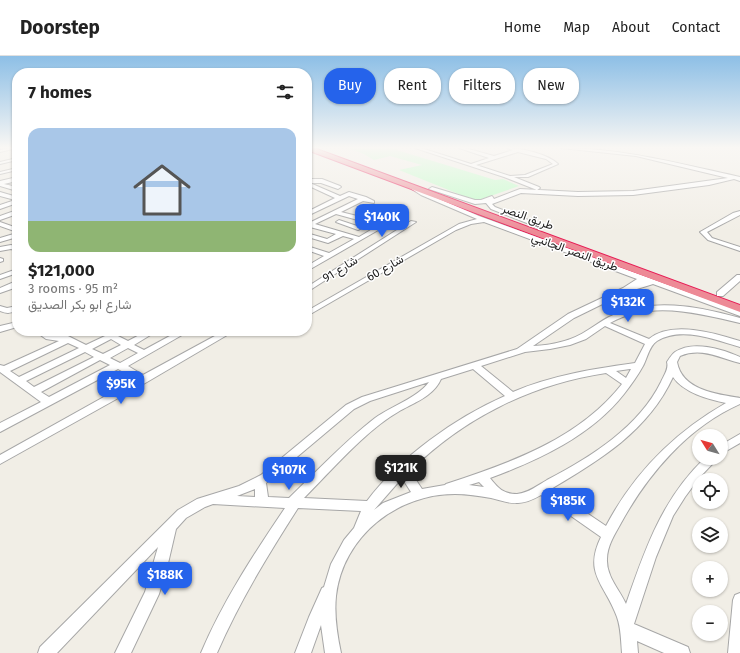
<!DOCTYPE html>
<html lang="en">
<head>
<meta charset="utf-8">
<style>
  :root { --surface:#fff; --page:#f2f2f2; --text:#222; --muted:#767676; --line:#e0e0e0; --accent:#2563eb }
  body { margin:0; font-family:"Fira Sans",Vazirmatn,sans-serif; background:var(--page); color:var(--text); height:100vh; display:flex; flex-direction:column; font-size:15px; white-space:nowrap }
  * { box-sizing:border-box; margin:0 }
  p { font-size:13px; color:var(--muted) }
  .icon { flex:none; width:22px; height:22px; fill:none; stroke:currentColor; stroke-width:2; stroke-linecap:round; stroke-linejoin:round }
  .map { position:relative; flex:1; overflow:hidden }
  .sheet { position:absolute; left:12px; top:12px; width:300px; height:268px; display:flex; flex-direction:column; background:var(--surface); border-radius:16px; box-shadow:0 1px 3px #0004 }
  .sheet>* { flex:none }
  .hud { position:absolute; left:324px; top:12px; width:356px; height:36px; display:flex; gap:8px }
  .needle { width:26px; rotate:307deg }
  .fabs { position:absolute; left:692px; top:373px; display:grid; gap:8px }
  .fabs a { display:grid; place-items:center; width:36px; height:36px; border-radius:50%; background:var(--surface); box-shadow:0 1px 3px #0004; font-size:20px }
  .price { position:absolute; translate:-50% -34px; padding:0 9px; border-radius:8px; background:var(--accent); color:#fff; font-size:13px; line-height:26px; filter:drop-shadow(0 1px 2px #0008) }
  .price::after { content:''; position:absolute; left:50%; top:24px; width:12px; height:9px; margin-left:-6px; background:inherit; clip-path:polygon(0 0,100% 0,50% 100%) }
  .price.active { background:#222; color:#fff }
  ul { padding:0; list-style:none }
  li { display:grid; align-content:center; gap:8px; height:212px; padding:0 16px }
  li+li { border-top:1px solid var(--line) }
  li span { display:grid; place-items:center; height:124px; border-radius:12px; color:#555 }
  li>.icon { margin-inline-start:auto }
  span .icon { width:72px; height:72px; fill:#fffc; stroke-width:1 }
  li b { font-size:17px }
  h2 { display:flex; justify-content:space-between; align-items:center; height:48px; padding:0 16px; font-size:17px }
  .pill { padding:0 14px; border-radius:16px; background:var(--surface); box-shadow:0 1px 3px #0004; font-size:14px; line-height:36px }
  .pill.active { background:var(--accent); color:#fff }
  header { display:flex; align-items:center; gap:24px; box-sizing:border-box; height:56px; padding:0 20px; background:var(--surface); border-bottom:1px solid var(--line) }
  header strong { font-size:19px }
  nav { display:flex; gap:22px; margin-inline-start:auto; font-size:14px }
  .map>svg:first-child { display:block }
</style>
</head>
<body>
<header>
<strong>Doorstep</strong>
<nav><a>Home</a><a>Map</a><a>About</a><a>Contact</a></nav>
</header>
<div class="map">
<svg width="740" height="597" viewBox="0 0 740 597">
  <rect width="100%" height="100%" fill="#f1eee6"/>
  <path fill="#c2fdca" d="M347 92H400L397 94 495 124 503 123 519 130 476 145 399 114 422 109 390 100 374 104 364 98Z"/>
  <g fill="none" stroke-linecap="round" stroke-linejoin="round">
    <g stroke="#a7a7a7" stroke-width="2">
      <path id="minor" d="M9 92H17L0 96V94Z
        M415 92H421L471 108 489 102 459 92H465L494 100 513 94 507 92C521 92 548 98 558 108L528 121H514L539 131 540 132 537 134 504 121ZM518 96 546 103 553 108 525 119 510 120 476 109Z
        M561 92C622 92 681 108 740 121V125L734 123 709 129 633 139 578 140 521 137 492 148 495 151 536 167 542 172 539 174 532 169 491 153 486 147 475 148 429 133 432 131 475 144H481L492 140 494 143 520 133 578 136 633 135 728 122 636 100Z
        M17 102V104L0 108V106Z
        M17 112V114L0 118V116Z
        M17 121V125L4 128 17 131V135L0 130V125Z
        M307 123H322L340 130 341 131 338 133 321 127H310L340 140 349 136 366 141 374 145V147L363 145 341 156 373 164 387 169 307 215V210L324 200 307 194V190L329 197 354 183 343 180 328 187 308 181 307 180 310 178 327 183 336 178 310 171 307 172V168L358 143 349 140 307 160V156L335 142 307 129ZM336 158 365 166 357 170 339 164 336 166 358 174 371 167 379 169 359 181 315 168Z
        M412 129 425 137 479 160 740 255V260L653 228 650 229 627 236 574 262 533 290C552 289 572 285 588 274 595 270 601 265 609 261 650 241 698 250 740 262V267C698 257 650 244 610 267L649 283C671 264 715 277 740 285V291C715 284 682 270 657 285 649 290 647 303 643 310 638 319 631 329 624 338 591 380 539 404 490 422 498 432 503 438 517 438 529 437 538 429 547 424 591 401 639 371 661 326 664 319 669 313 667 306 669 303 672 298 675 296 693 284 722 293 740 301V307C719 302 702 291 680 300L677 306C682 334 716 338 740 342V348C688 371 648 418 621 467 615 478 607 490 607 503 606 520 619 533 626 548 645 493 662 443 705 402H718L699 422 685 441 673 460 656 501 634 568 688 591 690 597H664L637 585 638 597H622C621 585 621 572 617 561 605 528 583 518 601 481L541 439C534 443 526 447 518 447 509 448 500 444 491 442 479 440 467 438 455 438 397 438 343 480 336 540 334 559 337 578 341 597H325L321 569 311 597H295L309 561 322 532 324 531 331 508 344 484 354 472 361 455 298 452C268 499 239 546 217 597H201C223 545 254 498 285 452L213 448 205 451 186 462 176 473 166 516 159 538 131 597H115L145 536 158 491 57 597H38L40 591 178 454 197 443 239 430 261 419 346 349 362 341 517 293 568 258 623 232 637 223 484 166 471 168 456 174 307 260V255L445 176 459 168 477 163 421 139 410 132 409 131ZM605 270 645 288 635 307C593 313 552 319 513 336L481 310 525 296 550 293 570 289 586 283ZM473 313 505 340C455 362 400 401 367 445L304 442C331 415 365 375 398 356 413 347 433 341 441 323ZM630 313H631L626 322 616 315ZM606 317 622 328C579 383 510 407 446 428L445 429 422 433 410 415C463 362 532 328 606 317ZM673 321C684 337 708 343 726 347 675 376 634 417 606 470L551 433C600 404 648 375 673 321ZM429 326C417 342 392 350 375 362 344 386 317 415 289 442L268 441 266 427 354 353 370 345ZM402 422 411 436 383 447 374 454ZM479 426 484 431 469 429ZM255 433V441L237 440Z
        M0 136 17 141V147L0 153V149L15 144 0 140Z
        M17 154V158L0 164V160Z
        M740 155V159L707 176 712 182 740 191V195L708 184 700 176 733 157Z
        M411 165 416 166 307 236V231Z
        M0 166 17 172V176L0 170Z
        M17 177V181L0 186V182Z
        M11 189 17 191V195L11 193 0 195V191Z
        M0 202 3 203V205L0 206Z
        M17 213V217L0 223V219Z
        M737 219H740V225L723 240H717V236Z
        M14 226H17V231L0 237V232Z
        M0 250 7 252 17 250V255C10 257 7 258 0 255Z
        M17 266V271L0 276V270Z
        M35 275H45L51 279H58L66 275H76L68 280 86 289 105 280 98 275H108L128 285 147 275H157L134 289 144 294 179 275H189L128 310 143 319 224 275H234L147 326 0 408V399L136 323 118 313 0 376V367L41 346 0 316V309L4 310 59 285 46 283ZM111 283 121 289 103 298 92 293ZM68 287 79 292 19 321 10 315ZM128 292 138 297 120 307 110 302ZM85 296 94 301 34 331 26 325ZM100 304 110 309 49 341 41 336Z
        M265 275H279C276 279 268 279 265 275Z
        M740 378V387L721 398V389Z
        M740 537V597H728L733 544 735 539Z"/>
    </g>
    <g stroke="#e71c55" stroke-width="2">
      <path id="highway" d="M307 92H314L740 249V256L307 94Z"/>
    </g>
    <use href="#minor" fill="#fff" fill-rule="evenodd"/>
    <use href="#highway" fill="#ed8a96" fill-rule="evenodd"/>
  </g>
  <linearGradient id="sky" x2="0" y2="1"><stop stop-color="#8dbfe6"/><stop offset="0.52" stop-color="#f9f7f4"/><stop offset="1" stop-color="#f9f7f4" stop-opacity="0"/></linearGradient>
  <rect width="740" height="176" fill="url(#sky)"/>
  <g text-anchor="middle" stroke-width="3" stroke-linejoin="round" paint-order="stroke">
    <g font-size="12" fill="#202020" stroke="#fff">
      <text transform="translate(528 161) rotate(20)" y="4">طريق النصر</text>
      <text transform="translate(575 196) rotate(20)" y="4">طريق النصر الجانبي</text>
      <text transform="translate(385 212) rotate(-30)" y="4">شارع 60</text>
      <text transform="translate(340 213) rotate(-32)" y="4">شارع 91</text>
    </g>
  </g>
</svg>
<div class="fabs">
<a><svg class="needle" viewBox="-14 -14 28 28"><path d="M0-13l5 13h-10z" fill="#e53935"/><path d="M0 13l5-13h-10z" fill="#767676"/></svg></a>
<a><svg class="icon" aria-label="locate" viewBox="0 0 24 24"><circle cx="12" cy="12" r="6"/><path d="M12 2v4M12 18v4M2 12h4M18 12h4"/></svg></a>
<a><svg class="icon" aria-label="layers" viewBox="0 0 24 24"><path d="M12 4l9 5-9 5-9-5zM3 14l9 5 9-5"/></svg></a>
<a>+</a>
<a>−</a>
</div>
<b class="price" style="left:382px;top:182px">$140K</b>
<b class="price" style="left:628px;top:267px">$132K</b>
<b class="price" style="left:121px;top:349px">$95K</b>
<b class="price active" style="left:401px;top:433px">$121K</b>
<b class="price" style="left:289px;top:435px">$107K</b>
<b class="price" style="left:568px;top:466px">$185K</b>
<b class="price" style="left:165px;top:540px">$188K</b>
<div class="hud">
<a class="pill active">Buy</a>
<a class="pill">Rent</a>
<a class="pill">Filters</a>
<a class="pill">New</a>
</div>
<section class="sheet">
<h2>7 homes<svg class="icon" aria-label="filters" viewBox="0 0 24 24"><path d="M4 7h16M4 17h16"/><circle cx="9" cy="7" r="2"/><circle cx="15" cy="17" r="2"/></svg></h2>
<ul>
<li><span style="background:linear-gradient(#a9c7e8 75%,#8fb573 0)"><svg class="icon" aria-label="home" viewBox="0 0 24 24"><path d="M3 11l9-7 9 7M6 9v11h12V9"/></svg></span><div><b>$121,000</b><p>3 rooms · 95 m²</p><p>شارع ابو بكر الصديق</p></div></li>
</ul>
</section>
</div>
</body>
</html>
